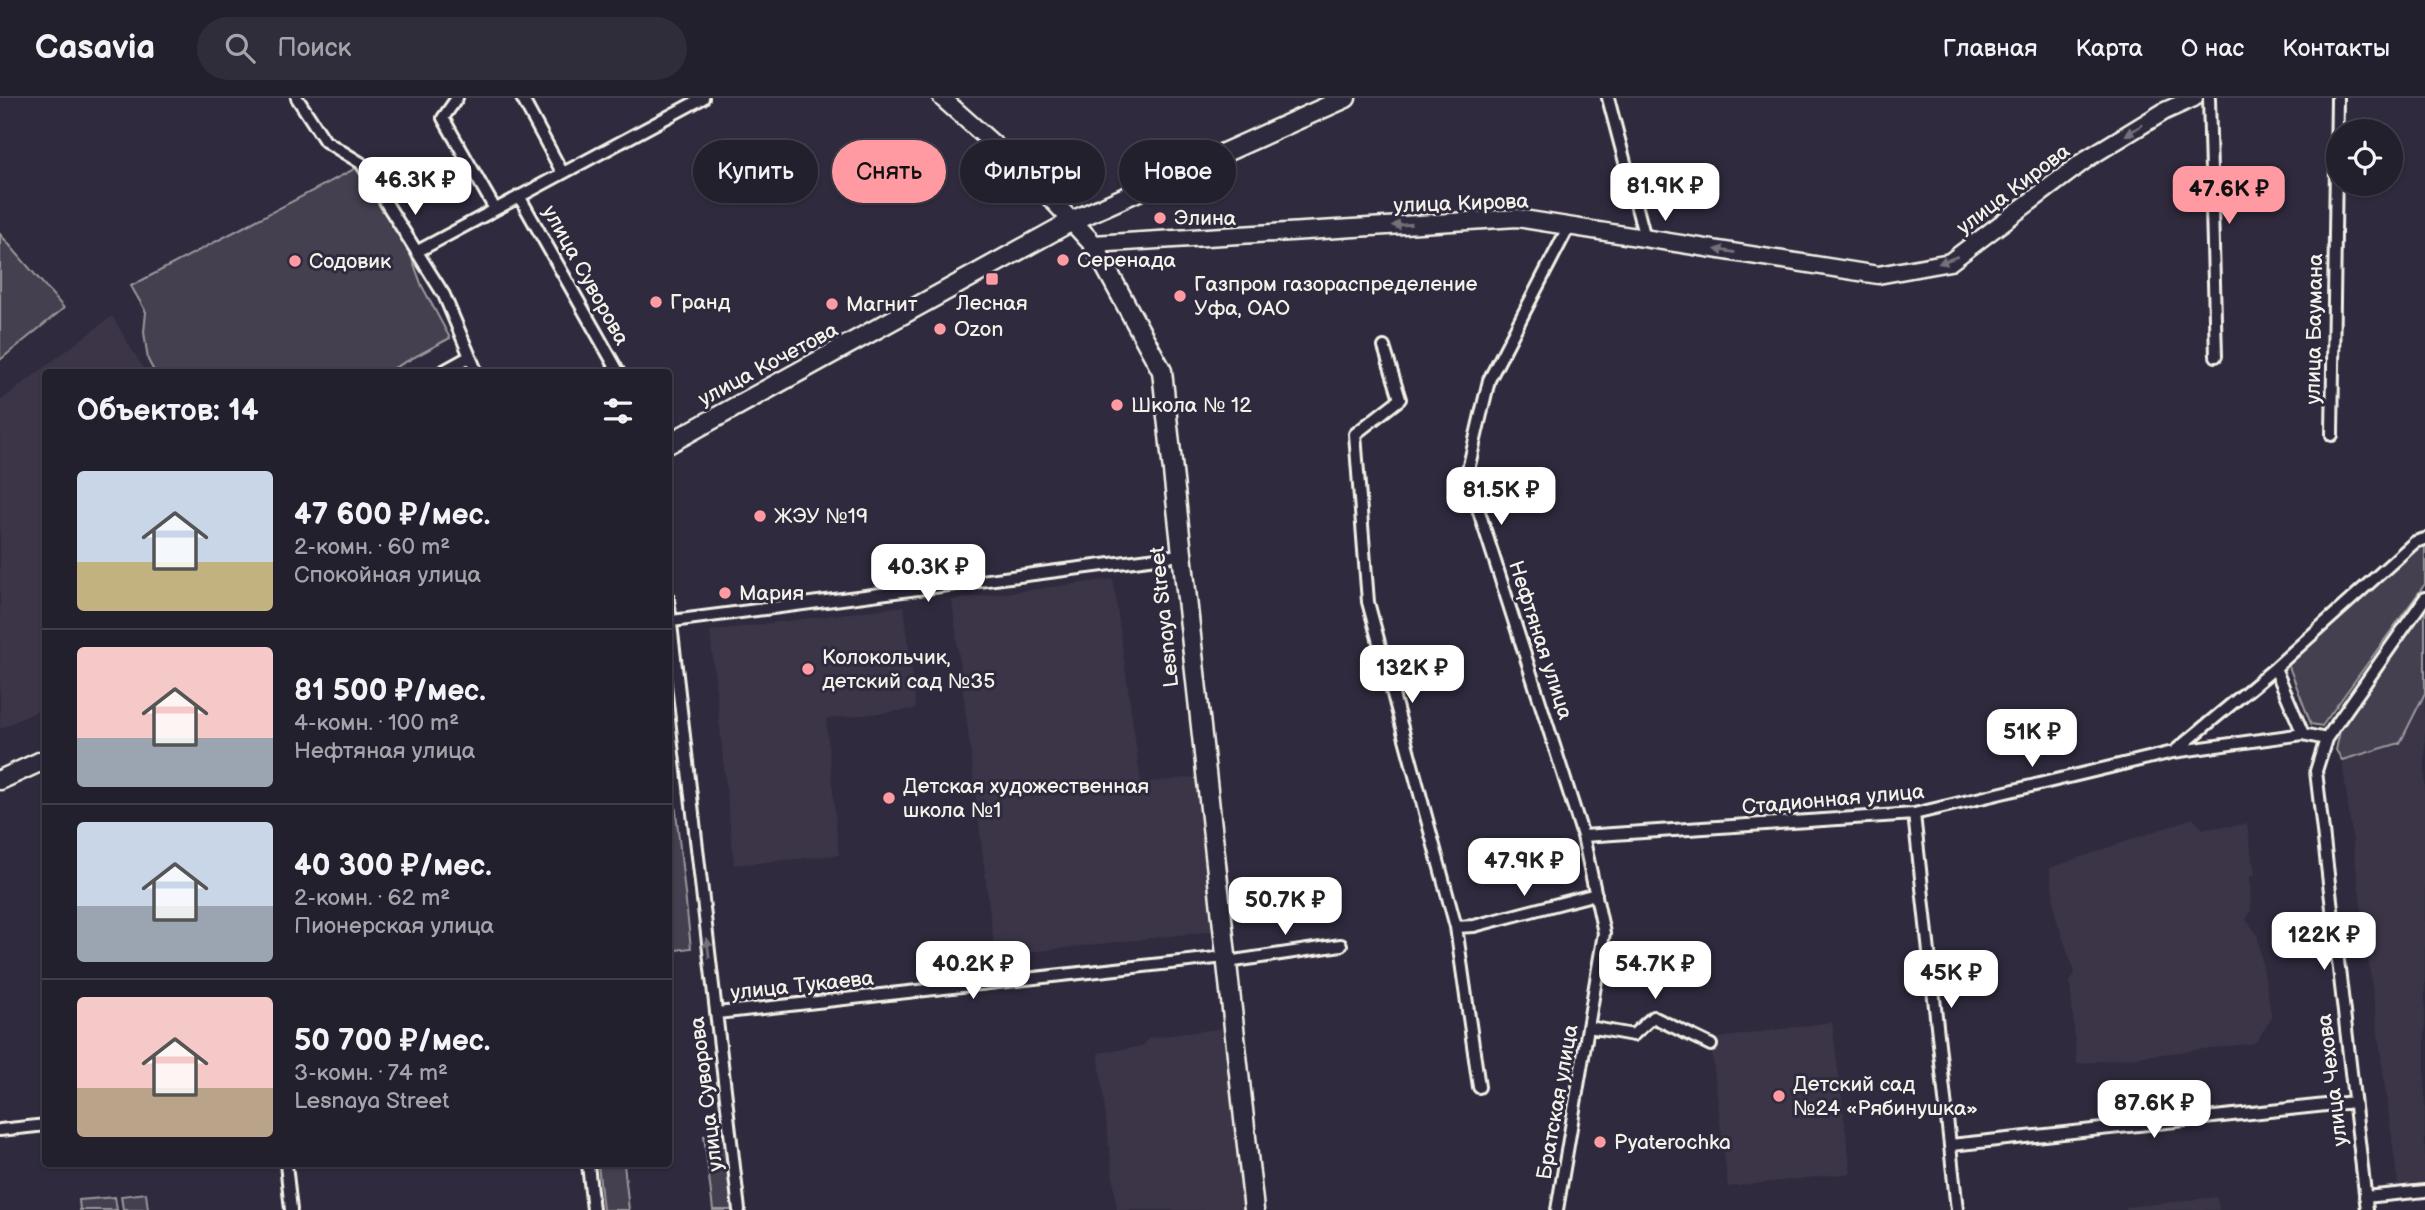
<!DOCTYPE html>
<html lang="ru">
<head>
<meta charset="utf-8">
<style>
  :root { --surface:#23202e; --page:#2f2d3a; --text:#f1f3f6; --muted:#a3a3aa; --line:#403e4a; --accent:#ff9aa2 }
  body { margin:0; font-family:"Balsamiq Sans",sans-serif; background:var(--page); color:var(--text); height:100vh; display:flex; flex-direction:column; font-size:26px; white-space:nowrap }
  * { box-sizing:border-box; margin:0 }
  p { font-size:23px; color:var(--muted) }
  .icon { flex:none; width:38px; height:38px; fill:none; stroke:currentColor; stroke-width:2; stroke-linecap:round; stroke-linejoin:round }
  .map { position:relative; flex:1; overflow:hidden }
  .side { position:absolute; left:42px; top:271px; width:630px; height:798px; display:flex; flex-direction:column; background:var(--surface); border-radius:7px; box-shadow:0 2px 5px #0004,0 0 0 2px var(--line) }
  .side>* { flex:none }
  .guide { position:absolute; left:693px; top:42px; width:665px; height:63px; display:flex; gap:14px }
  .fabs { position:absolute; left:2326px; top:21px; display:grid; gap:14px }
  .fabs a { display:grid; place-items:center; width:77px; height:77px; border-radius:50%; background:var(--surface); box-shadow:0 2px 5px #0004,0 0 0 2px var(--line); font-size:35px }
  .price { position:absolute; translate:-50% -60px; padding:0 16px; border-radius:14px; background:#fff; color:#222; font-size:23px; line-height:46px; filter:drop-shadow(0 2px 4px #0008) }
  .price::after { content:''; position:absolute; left:50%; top:42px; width:21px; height:16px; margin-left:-10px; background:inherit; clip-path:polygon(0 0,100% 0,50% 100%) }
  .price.current { background:var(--accent); color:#111 }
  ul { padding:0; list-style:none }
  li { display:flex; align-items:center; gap:21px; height:175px; padding:0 35px }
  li+li { border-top:2px solid var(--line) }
  li span { display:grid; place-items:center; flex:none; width:196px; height:140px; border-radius:7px; color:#555 }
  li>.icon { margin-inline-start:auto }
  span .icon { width:84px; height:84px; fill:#fffc; stroke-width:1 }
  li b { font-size:30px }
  h2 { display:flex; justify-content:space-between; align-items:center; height:84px; padding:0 35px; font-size:30px }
  .tag { padding:0 24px; border-radius:32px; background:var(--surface); box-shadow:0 2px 5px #0004,0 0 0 2px var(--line); font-size:24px; line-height:63px }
  .tag.current { background:var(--accent); color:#111 }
  header { display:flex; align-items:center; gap:42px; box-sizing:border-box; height:98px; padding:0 35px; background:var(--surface); border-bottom:2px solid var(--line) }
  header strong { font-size:33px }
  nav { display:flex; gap:38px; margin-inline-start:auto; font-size:24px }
  .search { width:490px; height:63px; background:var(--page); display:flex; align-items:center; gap:18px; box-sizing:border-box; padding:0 24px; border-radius:38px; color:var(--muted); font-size:26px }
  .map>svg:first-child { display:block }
</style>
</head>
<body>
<header>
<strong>Casavia</strong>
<div class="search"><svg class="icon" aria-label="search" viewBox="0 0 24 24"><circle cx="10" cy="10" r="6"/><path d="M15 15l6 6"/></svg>Поиск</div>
<nav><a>Главная</a><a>Карта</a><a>О нас</a><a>Контакты</a></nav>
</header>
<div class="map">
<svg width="2425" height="1112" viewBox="0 0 2425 1112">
  <rect width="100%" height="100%" fill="#2f2a3d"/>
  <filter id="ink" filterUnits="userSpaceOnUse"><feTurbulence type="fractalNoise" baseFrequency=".0143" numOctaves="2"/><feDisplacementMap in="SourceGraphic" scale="14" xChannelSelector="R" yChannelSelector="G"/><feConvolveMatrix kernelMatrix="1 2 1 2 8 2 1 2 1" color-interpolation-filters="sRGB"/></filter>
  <g filter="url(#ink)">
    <path fill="#3b3647" d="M112 218 146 275H46L45 609 0 631V303Z
      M1113 481 1141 685 1196 679 1214 833 995 858 952 502Z
      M904 508 916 611 826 621 839 757 734 767 710 533Z
      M2425 595V1085L2398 1087 2342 662 2400 645Z
      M2193 720 2203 731 2247 726 2255 777 2250 778 2251 813 2246 822 2257 836 2272 920 2255 945 2077 966 2070 884 2075 875 2056 820 2050 770Z
      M1832 924 1851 1075 1728 1089 1712 954 1719 940Z
      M1224 930 1243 1112H1117L1098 955 1143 948 1149 940Z
      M2217 1099 2219 1112H2126V1109Z"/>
    <path fill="#454050" stroke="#9c989c" stroke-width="2" d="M356 70 404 139 422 188 450 240 385 275H155L148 262 144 234 146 214 131 188Z
      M0 136 64 210 0 262Z
      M2425 446V486L2322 628 2311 626 2288 566 2417 449Z
      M2425 512V595L2400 645 2342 662 2336 652 2340 633Z
      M669 650 691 850 669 853H668Z
      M726 1036 735 1112H713L704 1038Z
      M598 1066H624L629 1112H603Z
      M146 1095 148 1112H123L121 1098Z
      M115 1099 117 1112H80L79 1102Z"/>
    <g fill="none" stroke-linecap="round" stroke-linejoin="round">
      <g stroke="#f4f1e8" stroke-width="16">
        <path id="street" d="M297 0 325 43 361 65 444 197 477 275
          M457 0 443 20 495 111
          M522 0 562 74
          M1608 0 1645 140
          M2209 0 2216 258
          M519 98 619 275
          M418 153 703 0
          M1384 249 1400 301 1355 336 1368 504 1456 829 1479 989
          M440 275 469 259
          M2332 337 2337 0
          M668 500 739 1112
          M672 523 1180 457
          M2275 570 2303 636
          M2326 641 2316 673 2367 1112
          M2175 653 2275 570 2415 444 2425 441
          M1914 716 1957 1112
          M1583 738 1914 716 2173 654 2303 636 2326 641 2425 500
          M1456 829 1474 828 1596 796
          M717 915 1225 859 1234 863 1341 847
          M1589 929 1633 937 1653 919 1711 947
          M0 1032 46 1027
          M1951 1047 2354 1004
          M286 1066 291 1112
          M588 1066 593 1112
          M2365 1099 2425 1093
          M1557 1112 1604 835 1583 738 1467 376 1489 282 1569 128"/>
      </g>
      <g stroke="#f4f1e8" stroke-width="21">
        <path id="secondary" d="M942 0 1027 76 1072 123
          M1093 146 1517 120 1878 177 1950 164 2088 60 2165 13 2194 0"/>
      </g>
      <g stroke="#f4f1e8" stroke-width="23">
        <path id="primary" d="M1072 123 1093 146 1162 273 1254 1112
          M668 346 1072 123 1346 0
          M0 682 46 661"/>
      </g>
      <use href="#street" stroke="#2f2a3d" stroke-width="10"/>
      <use href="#secondary" stroke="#2f2a3d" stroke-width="16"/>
      <use href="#primary" stroke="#2f2a3d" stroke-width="18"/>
    </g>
    <defs><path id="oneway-solid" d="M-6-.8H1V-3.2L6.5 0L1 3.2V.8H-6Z" transform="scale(1.75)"/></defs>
    <g fill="#747079">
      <use href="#oneway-solid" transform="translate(2134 32) rotate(148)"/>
      <use href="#oneway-solid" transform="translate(1402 127) rotate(176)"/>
      <use href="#oneway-solid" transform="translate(1725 153) rotate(-171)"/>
      <use href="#oneway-solid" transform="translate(1948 162) rotate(159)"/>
      <use href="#oneway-solid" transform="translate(708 850) rotate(-97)"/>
    </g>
  </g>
  <g fill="#ff9aa2" stroke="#2f2a3d" stroke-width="2.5">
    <circle cx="1160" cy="120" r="7"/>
    <circle cx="1063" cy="162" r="7"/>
    <circle cx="295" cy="163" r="7"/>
    <rect x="985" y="174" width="14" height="14" rx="3.5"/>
    <circle cx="1180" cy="198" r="7"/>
    <circle cx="656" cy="204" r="7"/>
    <circle cx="832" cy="206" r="7"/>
    <circle cx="940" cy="231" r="7"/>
    <circle cx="1117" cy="307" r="7"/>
    <circle cx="760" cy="418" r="7"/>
    <circle cx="725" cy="495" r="7"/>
    <circle cx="808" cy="571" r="7"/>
    <circle cx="889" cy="700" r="7"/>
    <circle cx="1779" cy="998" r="7"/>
    <circle cx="1600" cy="1044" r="7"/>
  </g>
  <g text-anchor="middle" stroke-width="6" stroke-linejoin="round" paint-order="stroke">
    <g font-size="21" fill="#f4f1e8" stroke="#2f2a3d">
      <text transform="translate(2013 91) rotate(-37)" y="7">улица Кирова</text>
      <text transform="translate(1461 105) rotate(-2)" y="7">улица Кирова</text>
      <text transform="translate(586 177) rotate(61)" y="7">улица Суворова</text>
      <text transform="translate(2314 231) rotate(-89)" y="7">улица Баумана</text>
      <text transform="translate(768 266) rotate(-28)" y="7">улица Кочетова</text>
      <text transform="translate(1164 519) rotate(-96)" y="7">Lesnaya Street</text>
      <text transform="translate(1541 542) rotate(72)" y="7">Нефтяная улица</text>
      <text transform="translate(1833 701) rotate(-5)" y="7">Стадионная улица</text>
      <text transform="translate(802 887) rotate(-6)" y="7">улица Тукаева</text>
      <text transform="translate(2332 982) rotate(-97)" y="7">улица Чехова</text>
      <text transform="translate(706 996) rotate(-97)" y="7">улица Суворова</text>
      <text transform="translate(1557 1004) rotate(-80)" y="7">Братская улица</text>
    </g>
    <g font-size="21" fill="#f4f1e8" stroke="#2f2a3d" text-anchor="start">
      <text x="1174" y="127">Элина</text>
      <text x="1077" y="169">Серенада</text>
      <text x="309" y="170">Содовик</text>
      <text x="1194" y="193">Газпром газораспределение<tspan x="1194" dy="24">Уфа, ОАО</tspan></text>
      <text x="670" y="211">Гранд</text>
      <text x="992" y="212" text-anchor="middle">Лесная</text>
      <text x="846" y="213">Магнит</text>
      <text x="954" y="238">Ozon</text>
      <text x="1131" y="314">Школа № 12</text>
      <text x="774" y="425">ЖЭУ №19</text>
      <text x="739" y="502">Мария</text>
      <text x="822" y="566">Колокольчик,<tspan x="822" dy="24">детский сад №35</tspan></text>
      <text x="903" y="695">Детская художественная<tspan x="903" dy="24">школа №1</tspan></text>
      <text x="1793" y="993">Детский сад<tspan x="1793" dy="24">№24 «Рябинушка»</tspan></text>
      <text x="1614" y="1051">Pyaterochka</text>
    </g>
  </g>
</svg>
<div class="fabs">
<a><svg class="icon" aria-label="locate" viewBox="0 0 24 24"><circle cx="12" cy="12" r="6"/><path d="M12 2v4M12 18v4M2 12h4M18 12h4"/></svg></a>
</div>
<b class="price" style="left:415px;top:119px">46.3K ₽</b>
<b class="price" style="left:1665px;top:125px">81.9K ₽</b>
<b class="price current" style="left:2229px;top:128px">47.6K ₽</b>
<b class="price" style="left:1501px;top:429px">81.5K ₽</b>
<b class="price" style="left:928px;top:506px">40.3K ₽</b>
<b class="price" style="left:1412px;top:607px">132K ₽</b>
<b class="price" style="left:2032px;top:671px">51K ₽</b>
<b class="price" style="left:1524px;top:800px">47.9K ₽</b>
<b class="price" style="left:1285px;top:839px">50.7K ₽</b>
<b class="price" style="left:2324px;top:874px">122K ₽</b>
<b class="price" style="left:973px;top:903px">40.2K ₽</b>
<b class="price" style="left:1655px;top:903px">54.7K ₽</b>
<b class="price" style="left:1951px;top:912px">45K ₽</b>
<b class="price" style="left:2154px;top:1042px">87.6K ₽</b>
<div class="guide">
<a class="tag">Купить</a>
<a class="tag current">Снять</a>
<a class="tag">Фильтры</a>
<a class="tag">Новое</a>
</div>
<section class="side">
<h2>Объектов: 14<svg class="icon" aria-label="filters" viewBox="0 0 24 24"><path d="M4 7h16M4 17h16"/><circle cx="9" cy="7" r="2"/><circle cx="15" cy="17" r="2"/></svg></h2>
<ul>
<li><span style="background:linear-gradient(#c9d6e8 65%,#c2b280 0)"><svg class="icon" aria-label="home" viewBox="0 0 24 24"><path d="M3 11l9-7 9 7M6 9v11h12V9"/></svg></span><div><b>47 600 ₽/мес.</b><p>2-комн. · 60 m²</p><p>Спокойная улица</p></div></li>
<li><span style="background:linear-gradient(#f6c9c9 65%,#9aa5b1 0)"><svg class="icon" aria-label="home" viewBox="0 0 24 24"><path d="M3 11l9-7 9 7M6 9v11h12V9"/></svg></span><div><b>81 500 ₽/мес.</b><p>4-комн. · 100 m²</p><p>Нефтяная улица</p></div></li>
<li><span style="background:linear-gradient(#c9d6e8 60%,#9aa5b1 0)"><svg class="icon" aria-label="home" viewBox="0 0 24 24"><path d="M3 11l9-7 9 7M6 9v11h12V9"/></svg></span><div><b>40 300 ₽/мес.</b><p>2-комн. · 62 m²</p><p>Пионерская улица</p></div></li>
<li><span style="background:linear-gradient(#f6c9c9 65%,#b9a48a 0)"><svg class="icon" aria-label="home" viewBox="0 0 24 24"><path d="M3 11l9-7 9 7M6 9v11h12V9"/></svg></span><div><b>50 700 ₽/мес.</b><p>3-комн. · 74 m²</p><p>Lesnaya Street</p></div></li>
</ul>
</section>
</div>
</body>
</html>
